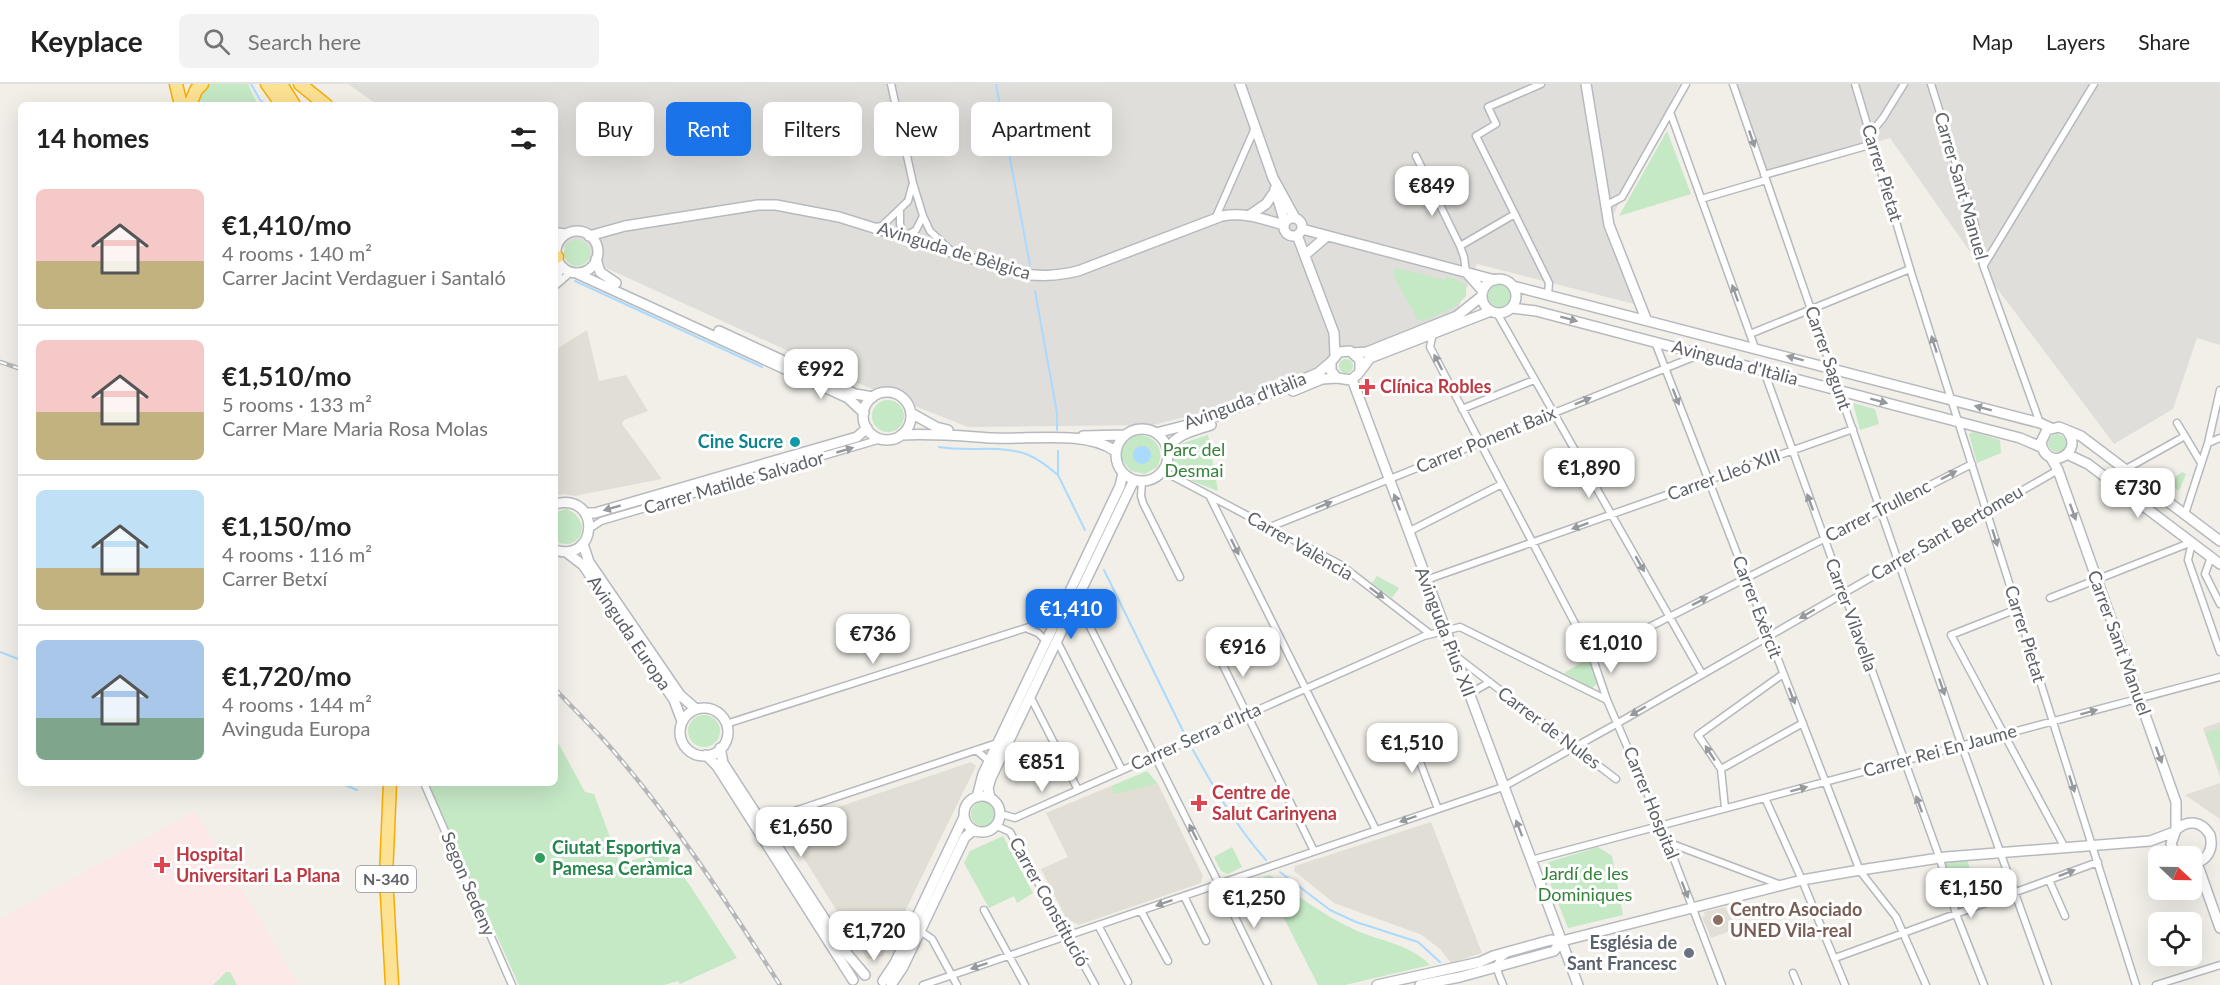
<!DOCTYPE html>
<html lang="en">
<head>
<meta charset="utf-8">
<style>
  :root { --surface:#fff; --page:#f2f2f2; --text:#222; --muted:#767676; --line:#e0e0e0; --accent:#1a73e8 }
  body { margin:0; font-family:Lato,sans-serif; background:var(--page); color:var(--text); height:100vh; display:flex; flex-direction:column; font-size:22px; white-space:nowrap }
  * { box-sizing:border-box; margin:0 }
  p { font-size:20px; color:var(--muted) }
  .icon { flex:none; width:33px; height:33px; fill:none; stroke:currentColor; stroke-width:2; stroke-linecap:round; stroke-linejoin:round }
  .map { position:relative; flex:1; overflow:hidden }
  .details { position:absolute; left:18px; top:18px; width:540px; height:684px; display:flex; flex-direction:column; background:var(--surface); border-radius:9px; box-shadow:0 6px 24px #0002 }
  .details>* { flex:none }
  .hud { position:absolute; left:576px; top:18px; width:570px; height:54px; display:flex; gap:12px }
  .needle { width:39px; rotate:112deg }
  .fabs { position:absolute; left:2148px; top:762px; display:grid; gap:12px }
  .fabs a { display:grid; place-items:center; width:54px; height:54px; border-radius:9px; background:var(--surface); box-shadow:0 6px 24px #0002; font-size:30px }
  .price { position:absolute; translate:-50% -51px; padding:0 14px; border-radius:12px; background:#fff; color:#222; font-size:20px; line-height:39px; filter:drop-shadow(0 2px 3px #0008) }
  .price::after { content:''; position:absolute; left:50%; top:36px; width:18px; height:14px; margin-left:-9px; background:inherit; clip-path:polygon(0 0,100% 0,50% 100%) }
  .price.active { background:var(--accent); color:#fff }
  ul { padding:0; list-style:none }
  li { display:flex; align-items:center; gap:18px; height:150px; padding:0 18px }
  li+li { border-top:2px solid var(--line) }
  li span { display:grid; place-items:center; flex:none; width:168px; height:120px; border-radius:9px; color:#555 }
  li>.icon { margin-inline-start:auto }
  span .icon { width:72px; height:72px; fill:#fffc; stroke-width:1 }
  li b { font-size:26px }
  h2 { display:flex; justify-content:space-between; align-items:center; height:72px; padding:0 18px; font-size:26px }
  .tag { padding:0 21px; border-radius:9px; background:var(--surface); box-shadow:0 6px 24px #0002; font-size:21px; line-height:54px }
  .tag.active { background:var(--accent); color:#fff }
  header { display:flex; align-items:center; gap:36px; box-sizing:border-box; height:84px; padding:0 30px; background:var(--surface); border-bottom:2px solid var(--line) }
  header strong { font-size:28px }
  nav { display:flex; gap:33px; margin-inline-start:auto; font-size:21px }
  .search { width:420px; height:54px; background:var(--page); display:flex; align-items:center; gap:15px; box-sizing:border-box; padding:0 21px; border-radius:9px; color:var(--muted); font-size:22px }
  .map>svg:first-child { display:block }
</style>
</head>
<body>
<header>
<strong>Keyplace</strong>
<div class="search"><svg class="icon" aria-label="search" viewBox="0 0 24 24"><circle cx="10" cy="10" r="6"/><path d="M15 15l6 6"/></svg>Search here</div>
<nav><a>Map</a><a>Layers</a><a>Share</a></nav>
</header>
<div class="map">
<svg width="2220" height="901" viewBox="0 0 2220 901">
  <rect width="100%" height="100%" fill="#f1efe8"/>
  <path fill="#e0deda" d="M348 0H1680L1607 143 1634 220 1477 180 1457 227 1209 327 1153 341 968 343 867 303 569 167 555 156V21H378Z
    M1735 0H2220V261L2197 254 2173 325 2114 360 1978 179 1890 54 1768 89Z"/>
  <path fill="#e1ded6" d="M587 246 599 297 626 291 648 327 624 336 622 340 662 395 574 412 564 410 555 412V266Z
    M2220 638V693L2203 644Z
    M971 678 976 682 883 872 867 875 786 746 788 740Z
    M2220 699V735L2185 711Z
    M1158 700 1203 792 1201 799 1079 841 1066 834 1041 785 1068 773 1046 729 1111 702 1114 709Z
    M1431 738 1482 869 1451 879 1440 865 1422 851 1334 819 1294 787 1295 782Z
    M1725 823 1734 839 1731 841 1733 846 1711 854 1702 833 1705 832 1704 828Z"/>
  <path fill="#fce8e6" d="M195 727 299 901H0V835Z"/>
  <path fill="#c5e8c5" d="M208 0H248L258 21H194L200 8Z
    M1667 47 1691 110 1619 132Z
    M564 169a13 13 0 1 1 26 0a13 13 0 1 1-26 0Z
    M1397 184 1445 196 1447 192 1466 200V212L1455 223 1423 237 1418 236 1393 191 1394 186Z
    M1488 212a11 11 0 1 1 22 0a11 11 0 1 1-22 0Z
    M1339 282a7 7 0 1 1 14 0a7 7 0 1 1-14 0Z
    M872 332a16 16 0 1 1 32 0a16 16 0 1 1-32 0Z
    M1853 319 1875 325 1879 340 1860 346Z
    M1973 348 2000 356 2001 369 1977 379 1969 350Z
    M2048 359a9 9 0 1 1 18 0a9 9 0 1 1-18 0Z
    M1138 351C1156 351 1166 367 1157 383L1145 390 1131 387 1122 376C1120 364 1126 355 1138 351Z
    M1208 351 1218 407C1209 403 1177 393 1173 385 1169 380 1175 367 1177 361Z
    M2182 388 2186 390 2179 407 2167 399Z
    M567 425C595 438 579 470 555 457V428Z
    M1377 492 1399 504 1392 514 1372 499Z
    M1589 574 1598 599 1592 604 1564 589Z
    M688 647a16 16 0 1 1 32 0a16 16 0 1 1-32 0Z
    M2219 644 2220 646V686L2205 649Z
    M555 653 585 708 594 710 620 780 664 767 691 803 737 874 680 900 678 897 664 901H519L428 699H555Z
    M1147 687 1158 700 1114 710 1111 702Z
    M971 730a12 12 0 1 1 24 0a12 12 0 1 1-24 0Z
    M1003 752 1033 809 1017 819 1014 812 989 824 964 779 970 767Z
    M1232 763 1242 783 1228 790 1221 787 1214 773Z
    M1598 763 1612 772 1623 831 1568 844 1545 786 1549 778Z
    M1966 772 1978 812 1971 815 1974 823 1957 830 1940 775Z
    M1270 791C1296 810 1321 830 1351 844 1377 857 1409 859 1430 881L1345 901H1318L1263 793Z
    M226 888H230L237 901H213Z"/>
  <path fill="#aadaff" d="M1133 371a9 9 0 1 1 18 0a9 9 0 1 1-18 0Z"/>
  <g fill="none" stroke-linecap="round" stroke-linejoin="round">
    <path stroke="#aadaff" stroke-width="2" d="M251 0 260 16 267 21
      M996 0 1030 181
      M575 197 762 283
      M1035 207 1057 329V346
      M939 363C966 368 997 361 1023 369 1036 373 1047 382 1058 391
      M1058 367V391L1085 446
      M1104 486 1184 649
      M0 568 21 576
      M1193 666C1214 704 1237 744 1266 776
      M340 699 357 706
      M1280 788 1330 826 1356 838 1418 858 1440 878"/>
    <g stroke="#b5b8bc" stroke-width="9">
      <path id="street" d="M891 0 913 99 923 132 930 147 950 166
        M1541 0 1488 23 1496 40 1476 52 1549 199 1548 210
        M1733 0 1962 662 2048 901
        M1855 0 1910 185 2136 901
        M1931 0 1974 137 1983 181 2040 339
        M1670 28 1755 264
        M1870 50 1883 34 1904 0
        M1416 72 1460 162 1464 173 1466 188
        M1764 91 1873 60
        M1701 115 1766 96
        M1605 122 1622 113 1686 0
        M900 125V140L904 153 916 146 923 132
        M1215 135 1255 44
        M875 143 882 142 908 117 913 99
        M555 147 568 149
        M555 154 559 157
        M1460 162 1515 130
        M1984 181 2094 0
        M555 201 562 183
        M555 202 571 188
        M1497 229 1702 590
        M1433 249 1430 263 1592 572 1607 616 1661 741 1722 901
        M1750 250 1910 185
        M1655 258 1860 787 1896 833 1926 901
        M1764 287 1940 775 1956 830 1984 901
        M1462 325 1534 296
        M2177 339 2185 352
        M2208 359 2220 354
        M2126 385 2185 352 2201 379
        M1163 387 1341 481 1429 549
        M1142 397 1141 412 1143 419 1180 493
        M1209 411 1376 746
        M2185 430 2208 359 2220 306
        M1270 443 1701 270
        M589 445 601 437 881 355
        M1408 448 1502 400
        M2192 458 2188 476 2220 568
        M2211 473 2205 490 2220 520
        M1426 496 1853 345
        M2050 514 2192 458
        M1076 515 1219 800 1268 901
        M2017 525 1951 551 2065 764
        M1028 545 1038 549 1046 557
        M1057 557 1122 686
        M1217 569 1314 767
        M1592 572 1972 380
        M1457 573 1616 695
        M1469 610 1490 598
        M1030 612 1078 706
        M726 640 1057 534
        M1408 647 1438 725
        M976 666 989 677
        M1721 685 1803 639
        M424 699 512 901
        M1765 714 1802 796 1845 901
        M1725 724 1721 685 1698 651 1783 590
        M1001 730 1015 734 1424 552 1460 543 1607 616
        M762 738 997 659
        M997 742 1010 748 1095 901
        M1667 758 1781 801
        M1531 776 2220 593
        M2049 796 2065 832
        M1184 812 1206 857
        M984 826 1025 901
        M1141 827 1168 877
        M1098 841 1128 898
        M920 847 932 855 957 901
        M1835 874 2098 778
        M1793 889 1798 901
        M923 901 1503 703 1618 639 2058 386
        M1503 901C1498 888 1492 880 1505 871
        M2156 901 2220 881"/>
    </g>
    <g stroke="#b6babf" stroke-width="12">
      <path id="secondary" d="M1240 0 1273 94 1295 134
        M1586 0 1609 141 1646 235
        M1275 105 1285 139
        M1250 131 1266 120 1275 107
        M1284 143a9 9 0 1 1 18 0a9 9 0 1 1-18 0Z
        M1302 145 1495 196
        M556 168a21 21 0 1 1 42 0a21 21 0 1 1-42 0Z
        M1297 151 1334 249 1335 271
        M589 152 625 142 758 121H776L839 133 1018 189C1040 193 1056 192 1078 187L1222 132C1245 128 1263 135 1284 141
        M1305 171 1327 152
        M596 175 600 188 616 199
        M1466 188 1483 207
        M576 189 848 314 864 329
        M1482 212a17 17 0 1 1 34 0a17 17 0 1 1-34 0Z
        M1513 202 2040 339 2051 344
        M1512 224 1536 227 2020 354 2041 363
        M719 247 855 310 873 313
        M1353 269 1367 268 1457 232 1482 212
        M1360 286V276L1350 267 1339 268 1331 278V287L1337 294 1351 296 1358 290 1370 274 1491 227
        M1352 295 1578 901
        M1293 307 1322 295 1337 294
        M863 332a24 24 0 1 1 48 0a24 24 0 1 1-48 0Z
        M911 329 936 343 948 346
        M1116 371a26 26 0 1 1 52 0a26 26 0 1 1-52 0Z
        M2067 347C2077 359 2071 372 2056 375 2046 373 2042 367 2041 358L2047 346 2059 343 2081 352 2220 457
        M1156 349 1207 336 1318 289 1331 278
        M901 351C932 349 962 352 993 354 1029 356 1086 346 1115 367
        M1083 352 1124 351
        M1167 365C1178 349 1193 347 1211 341
        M2067 370 2088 380 2220 480
        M2051 374 2058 386 2176 718V746
        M555 420C602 408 598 480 555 466
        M585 429H595L857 353 867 344
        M583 460 589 478 680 611 696 625
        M566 468 583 481 674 616 682 637
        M680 648a24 24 0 1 1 48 0a24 24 0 1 1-48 0Z
        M720 664 723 679 848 871 865 891
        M706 671 717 682 853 896
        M964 730a18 18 0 1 1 36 0a18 18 0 1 1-36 0Z
        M977 713 983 690 1120 402 1123 389
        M990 714 988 704 991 694 1134 396
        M2176 772 2171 760 2176 746C2188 735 2202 737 2210 751 2214 766 2207 777 2192 780
        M2197 779 2220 844
        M883 897 895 879 964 733
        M891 901 903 883 965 753 974 746
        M1377 901 1480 878 1493 872 1551 856 1562 857 1802 796 1854 787 1946 773 2150 757 2174 748
        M1420 901 1460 893 1554 867 1562 857"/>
    </g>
    <g stroke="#f9ab00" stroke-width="15">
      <path id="highway" d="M176 0 181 21
        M267 0 282 21
        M281 0 294 21
        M300 0 326 21
        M190 21 196 6 202 0
        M555 173H557
        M390 699 386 792 392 901"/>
    </g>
    <use href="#street" stroke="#fff" stroke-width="6"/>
    <use href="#secondary" stroke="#fff" stroke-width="9"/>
    <use href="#highway" stroke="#fde293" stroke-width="12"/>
    <g stroke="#b6b7b8" stroke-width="4.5">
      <path id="rail" d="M0 278 21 285
        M555 605C571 622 587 638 603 655 670 730 726 817 780 901"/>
    </g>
    <use href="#rail" stroke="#fff" stroke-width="2" stroke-dasharray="7" stroke-linecap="butt"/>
  </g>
  <defs><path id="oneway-solid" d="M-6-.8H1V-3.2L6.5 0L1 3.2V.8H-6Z" transform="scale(1.5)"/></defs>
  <g fill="#979a9d">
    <use href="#oneway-solid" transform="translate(1752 55) rotate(71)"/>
    <use href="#oneway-solid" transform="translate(1735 209) rotate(-110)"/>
    <use href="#oneway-solid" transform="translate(1569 235) rotate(15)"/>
    <use href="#oneway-solid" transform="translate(1934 260) rotate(-108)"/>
    <use href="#oneway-solid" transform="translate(1795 274) rotate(-165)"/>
    <use href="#oneway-solid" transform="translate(1438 278) rotate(-118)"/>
    <use href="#oneway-solid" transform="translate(1676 313) rotate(69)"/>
    <use href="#oneway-solid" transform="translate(1583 317) rotate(-22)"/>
    <use href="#oneway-solid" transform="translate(1879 317) rotate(15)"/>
    <use href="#oneway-solid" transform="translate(1983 324) rotate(-165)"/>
    <use href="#oneway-solid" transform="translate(845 366) rotate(-16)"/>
    <use href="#oneway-solid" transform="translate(1949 391) rotate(-27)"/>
    <use href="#oneway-solid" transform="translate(1397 418) rotate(-111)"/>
    <use href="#oneway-solid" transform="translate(1810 418) rotate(-110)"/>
    <use href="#oneway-solid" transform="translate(1324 421) rotate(-22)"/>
    <use href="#oneway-solid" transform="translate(612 424) rotate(164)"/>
    <use href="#oneway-solid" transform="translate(2073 428) rotate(70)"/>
    <use href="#oneway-solid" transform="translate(1580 442) rotate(160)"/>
    <use href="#oneway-solid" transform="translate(1995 454) rotate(73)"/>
    <use href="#oneway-solid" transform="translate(1235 463) rotate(64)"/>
    <use href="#oneway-solid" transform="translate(1640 480) rotate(60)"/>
    <use href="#oneway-solid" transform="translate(1377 509) rotate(37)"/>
    <use href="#oneway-solid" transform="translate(1700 517) rotate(-27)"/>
    <use href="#oneway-solid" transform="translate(1807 530) rotate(150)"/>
    <use href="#oneway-solid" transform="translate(1942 603) rotate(71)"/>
    <use href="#oneway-solid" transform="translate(1792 612) rotate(69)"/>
    <use href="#oneway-solid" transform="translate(1638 627) rotate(150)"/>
    <use href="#oneway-solid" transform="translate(2089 628) rotate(-15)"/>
    <use href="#oneway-solid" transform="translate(1710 669) rotate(-123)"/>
    <use href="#oneway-solid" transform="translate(2159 671) rotate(70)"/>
    <use href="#oneway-solid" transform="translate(2072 700) rotate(72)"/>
    <use href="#oneway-solid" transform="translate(1799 705) rotate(-15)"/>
    <use href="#oneway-solid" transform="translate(1919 720) rotate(-110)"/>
    <use href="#oneway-solid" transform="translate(1408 735) rotate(161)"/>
    <use href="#oneway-solid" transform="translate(1519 744) rotate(-111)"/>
    <use href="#oneway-solid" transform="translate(1193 748) rotate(-117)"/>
    <use href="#oneway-solid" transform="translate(2067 789) rotate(-21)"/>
    <use href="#oneway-solid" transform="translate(1685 806) rotate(69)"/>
    <use href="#oneway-solid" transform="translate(1164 819) rotate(161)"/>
    <use href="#oneway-solid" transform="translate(979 882) rotate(161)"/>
  </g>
  <g fill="#e0444e" stroke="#fff" stroke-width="2">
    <path d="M1364 294h6v6h6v6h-6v6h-6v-6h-6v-6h6z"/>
    <path d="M1196 710h6v6h6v6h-6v6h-6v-6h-6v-6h6z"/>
    <path d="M159 772h6v6h6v6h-6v6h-6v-6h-6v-6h6z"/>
  </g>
  <circle fill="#0f9aa8" stroke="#fff" stroke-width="2" cx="795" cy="358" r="6"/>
  <circle fill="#2e9e5b" stroke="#fff" stroke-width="2" cx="540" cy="774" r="6"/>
  <circle fill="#8d6e63" stroke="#fff" stroke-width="2" cx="1718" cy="836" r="6"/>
  <circle fill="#6b7280" stroke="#fff" stroke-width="2" cx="1689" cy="869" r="6"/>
  <g text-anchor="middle" stroke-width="6" stroke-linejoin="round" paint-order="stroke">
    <rect fill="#fff" stroke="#8f9295" stroke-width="1.5" x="356" y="782" width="60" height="26" rx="4.5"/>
    <g font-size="16" font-weight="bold" fill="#5f6368">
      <text x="386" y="801">N-340</text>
    </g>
    <g font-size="18" fill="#5f6368" stroke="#fff">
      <text transform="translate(1882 89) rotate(73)" y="6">Carrer Pietat</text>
      <text transform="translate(1961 102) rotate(74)" y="6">Carrer Sant Manuel</text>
      <text transform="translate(954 167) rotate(17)" y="6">Avinguda de Bèlgica</text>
      <text transform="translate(1828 274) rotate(71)" y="6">Carrer Sagunt</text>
      <text transform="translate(1735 279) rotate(15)" y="6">Avinguda d'Itàlia</text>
      <text transform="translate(1245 317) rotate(-21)" y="6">Avinguda d'Itàlia</text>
      <text transform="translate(1486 356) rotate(-22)" y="6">Carrer Ponent Baix</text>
      <text transform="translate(1724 391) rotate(-20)" y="6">Carrer Lleó XIII</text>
      <text transform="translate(734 399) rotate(-16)" y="6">Carrer Matilde Salvador</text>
      <text transform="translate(1878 427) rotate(-27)" y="6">Carrer Trullenc</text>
      <text transform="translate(1947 449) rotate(-30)" y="6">Carrer Sant Bertomeu</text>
      <text transform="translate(1300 462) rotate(30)" y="6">Carrer València</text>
      <text transform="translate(1757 523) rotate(69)" y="6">Carrer Exèrcit</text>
      <text transform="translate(1851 531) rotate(70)" y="6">Carrer Vilavella</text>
      <text transform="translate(1445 548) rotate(69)" y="6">Avinguda Pius XII</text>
      <text transform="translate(629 549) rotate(56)" y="6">Avinguda Europa</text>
      <text transform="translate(2025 550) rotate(73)" y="6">Carrer Pietat</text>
      <text transform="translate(2119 559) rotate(70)" y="6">Carrer Sant Manuel</text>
      <text transform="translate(1549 644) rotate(37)" y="6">Carrer de Nules</text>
      <text transform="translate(1196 653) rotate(-24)" y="6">Carrer Serra d'Irta</text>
      <text transform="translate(1940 667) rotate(-15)" y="6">Carrer Rei En Jaume</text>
      <text transform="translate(1651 719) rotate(68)" y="6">Carrer Hospital</text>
      <text transform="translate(468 800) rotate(67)" y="6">Segon Sedeny</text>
      <text transform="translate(1049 818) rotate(61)" y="6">Carrer Constitució</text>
    </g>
    <g font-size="18" font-weight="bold" fill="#be3a42" stroke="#fff" text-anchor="start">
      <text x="1380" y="309">Clínica Robles</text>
      <text x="1212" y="715">Centre de<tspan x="1212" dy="21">Salut Carinyena</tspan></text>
      <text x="176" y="777">Hospital<tspan x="176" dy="21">Universitari La Plana</tspan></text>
    </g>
    <g font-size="18" font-weight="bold" fill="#0d838f" stroke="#fff" text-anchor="end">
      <text x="783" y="364">Cine Sucre</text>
    </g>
    <g font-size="18" fill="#348238" stroke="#fff">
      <text x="1194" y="372">Parc del<tspan x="1194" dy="21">Desmai</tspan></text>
      <text x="1585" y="796">Jardí de les<tspan x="1585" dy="21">Dominiques</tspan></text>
    </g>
    <g font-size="18" font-weight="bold" fill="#27864d" stroke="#fff" text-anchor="start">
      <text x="552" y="770">Ciutat Esportiva<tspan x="552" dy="21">Pamesa Ceràmica</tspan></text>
    </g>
    <g font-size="18" font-weight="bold" fill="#785e54" stroke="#fff" text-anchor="start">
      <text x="1730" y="832">Centro Asociado<tspan x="1730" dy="21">UNED Vila-real</tspan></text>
    </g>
    <g font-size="18" font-weight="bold" fill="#5b616d" stroke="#fff" text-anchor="end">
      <text x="1677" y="865">Església de<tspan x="1677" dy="21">Sant Francesc</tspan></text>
    </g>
  </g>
</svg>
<div class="fabs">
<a><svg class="needle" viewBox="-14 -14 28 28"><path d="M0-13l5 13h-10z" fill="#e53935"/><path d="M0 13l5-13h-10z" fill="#767676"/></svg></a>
<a><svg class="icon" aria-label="locate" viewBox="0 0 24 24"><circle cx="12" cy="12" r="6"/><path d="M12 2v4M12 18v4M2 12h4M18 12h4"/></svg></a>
</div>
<b class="price" style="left:1432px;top:133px">€849</b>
<b class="price" style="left:821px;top:316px">€992</b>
<b class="price" style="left:1589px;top:415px">€1,890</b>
<b class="price" style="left:2138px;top:435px">€730</b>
<b class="price active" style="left:1071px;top:556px">€1,410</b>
<b class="price" style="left:873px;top:581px">€736</b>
<b class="price" style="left:1611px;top:590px">€1,010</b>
<b class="price" style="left:1243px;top:594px">€916</b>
<b class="price" style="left:1412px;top:690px">€1,510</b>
<b class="price" style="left:1042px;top:709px">€851</b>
<b class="price" style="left:801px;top:774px">€1,650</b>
<b class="price" style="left:1971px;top:835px">€1,150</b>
<b class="price" style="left:1254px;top:845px">€1,250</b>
<b class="price" style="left:874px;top:878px">€1,720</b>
<div class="hud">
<a class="tag">Buy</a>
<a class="tag active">Rent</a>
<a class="tag">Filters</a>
<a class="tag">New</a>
<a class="tag">Apartment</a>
</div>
<section class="details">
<h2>14 homes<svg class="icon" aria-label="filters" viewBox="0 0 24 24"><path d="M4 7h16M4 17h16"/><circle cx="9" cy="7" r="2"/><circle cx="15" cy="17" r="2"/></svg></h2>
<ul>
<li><span style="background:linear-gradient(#f6c9c9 60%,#c2b280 0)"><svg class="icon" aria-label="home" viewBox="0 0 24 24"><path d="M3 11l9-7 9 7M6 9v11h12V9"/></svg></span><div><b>€1,410/mo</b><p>4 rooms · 140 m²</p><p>Carrer Jacint Verdaguer i Santaló</p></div></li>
<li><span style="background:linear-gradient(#f6c9c9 60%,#c2b280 0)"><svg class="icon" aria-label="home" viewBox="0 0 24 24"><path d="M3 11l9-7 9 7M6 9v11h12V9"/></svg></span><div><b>€1,510/mo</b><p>5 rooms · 133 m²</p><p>Carrer Mare Maria Rosa Molas</p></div></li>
<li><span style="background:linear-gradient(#bfe0f5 65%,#c2b280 0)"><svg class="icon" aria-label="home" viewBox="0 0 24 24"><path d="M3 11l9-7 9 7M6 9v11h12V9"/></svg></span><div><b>€1,150/mo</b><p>4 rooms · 116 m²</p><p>Carrer Betxí</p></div></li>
<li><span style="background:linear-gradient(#a9c7e8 65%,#7fa58c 0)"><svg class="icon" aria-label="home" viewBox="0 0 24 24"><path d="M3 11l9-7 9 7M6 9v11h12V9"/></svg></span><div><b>€1,720/mo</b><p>4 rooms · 144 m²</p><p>Avinguda Europa</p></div></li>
</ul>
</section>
</div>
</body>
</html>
